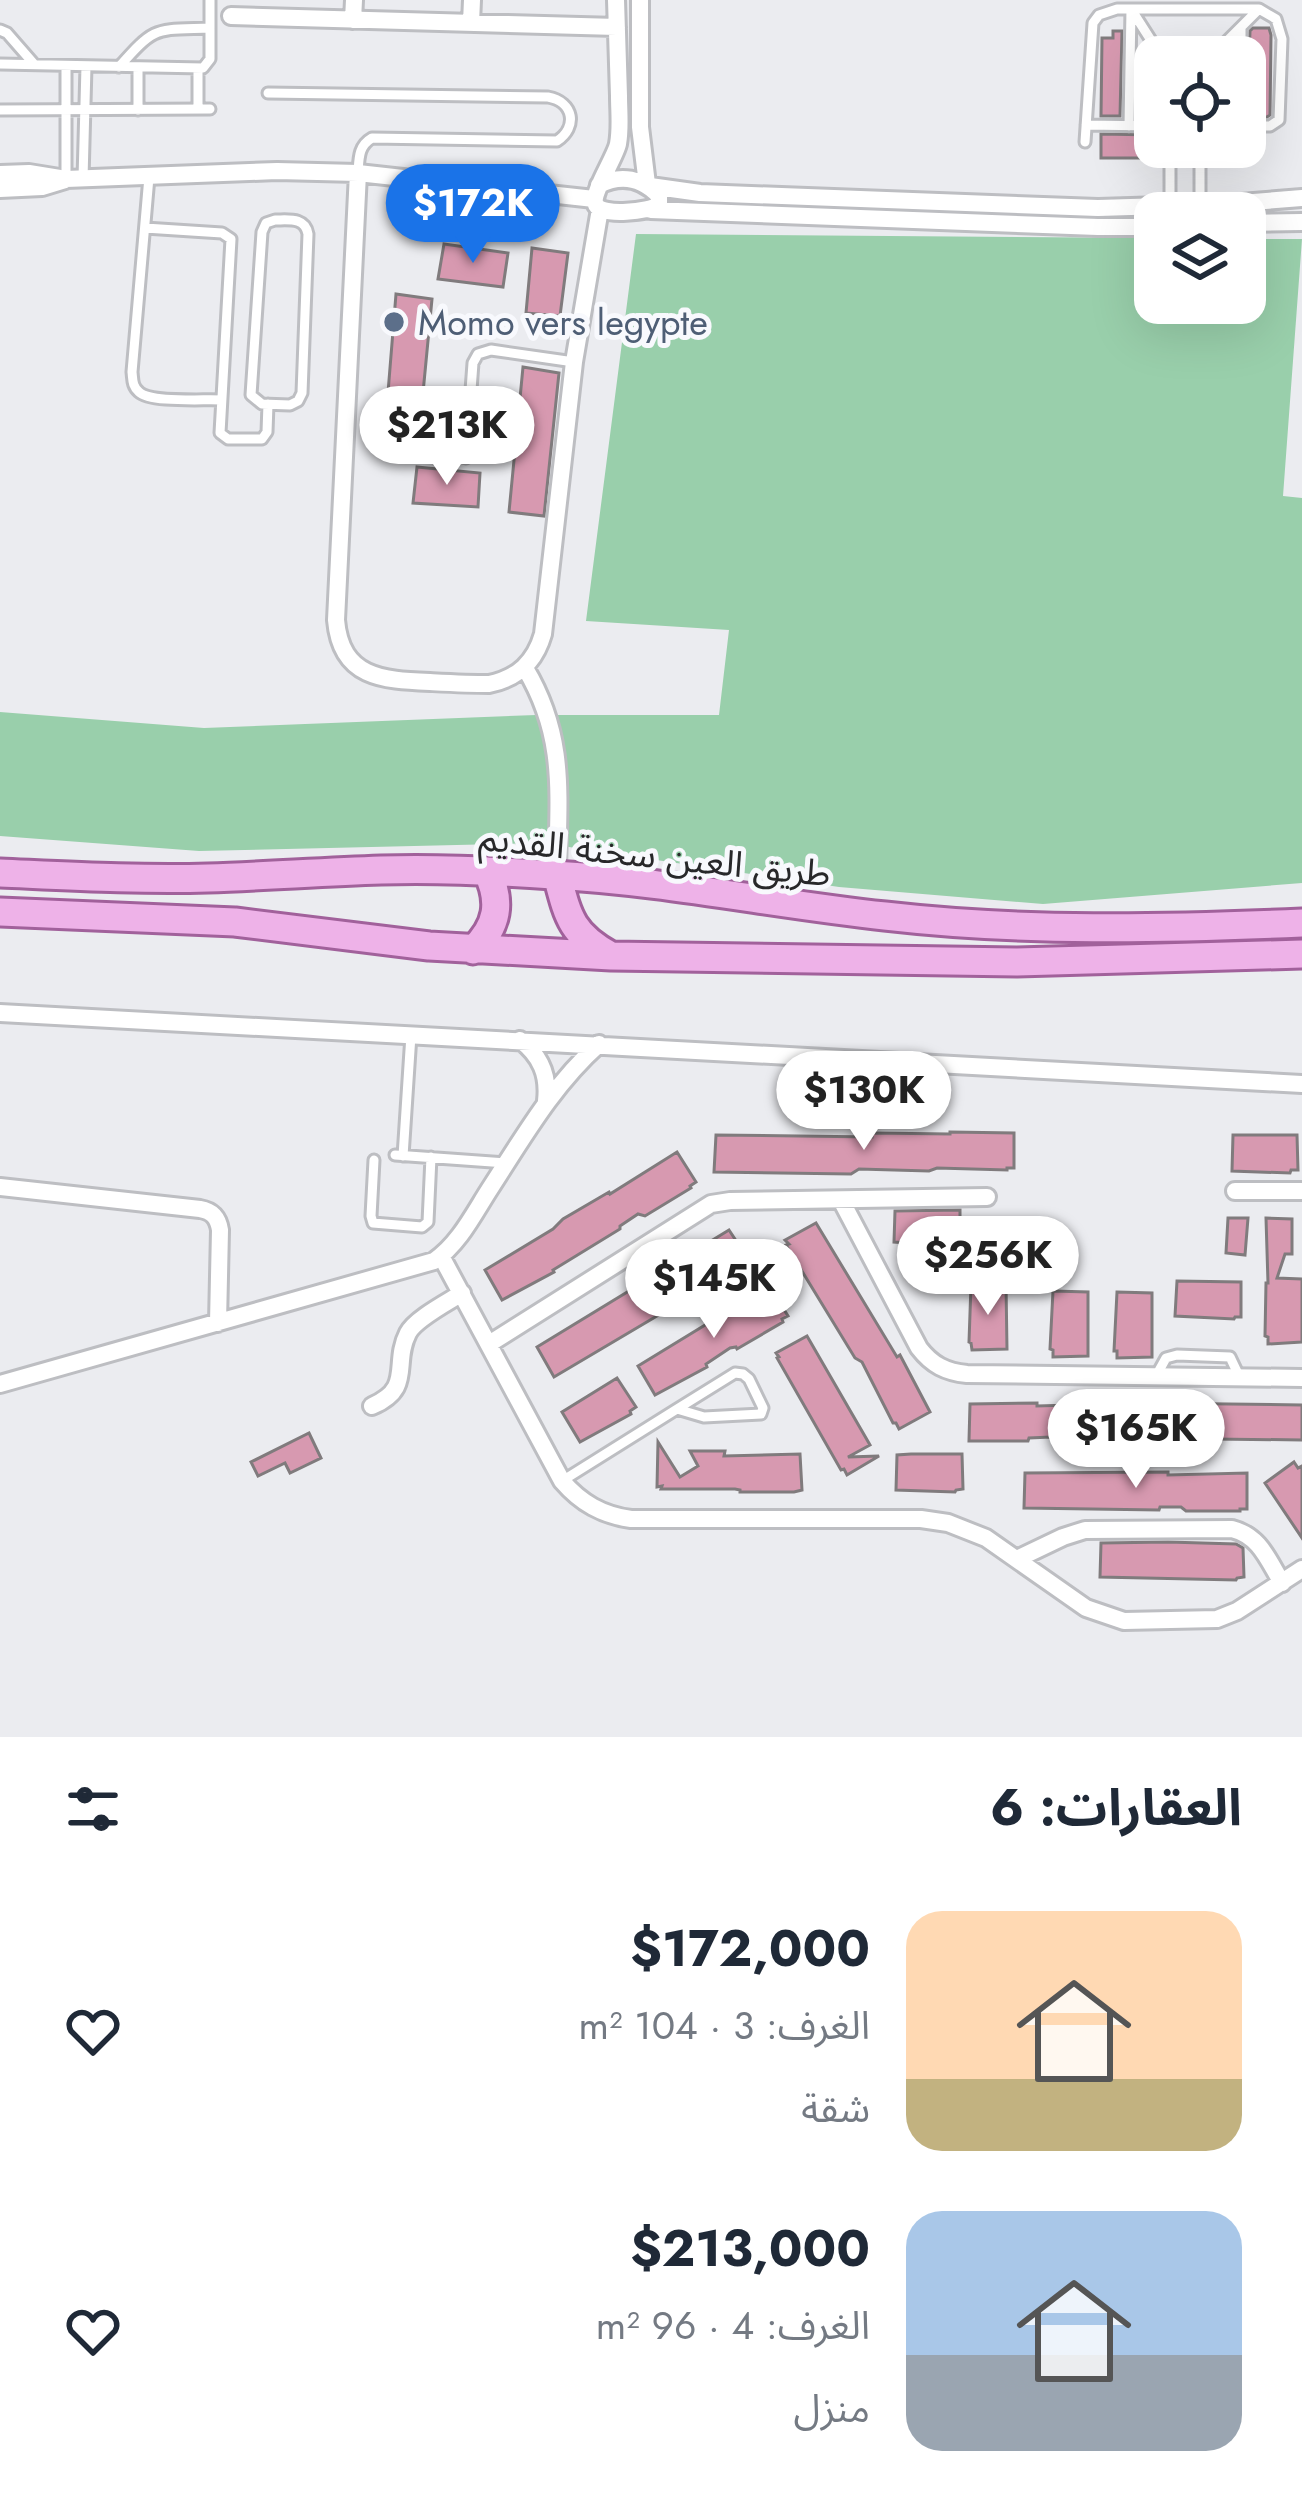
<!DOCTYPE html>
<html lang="ar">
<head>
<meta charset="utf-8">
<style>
  :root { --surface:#fff; --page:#f2f2f3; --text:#1f2937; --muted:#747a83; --accent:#1a73e8 }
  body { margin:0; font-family:Jost,"Noto Sans Arabic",sans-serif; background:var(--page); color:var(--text); direction:rtl; height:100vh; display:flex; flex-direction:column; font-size:45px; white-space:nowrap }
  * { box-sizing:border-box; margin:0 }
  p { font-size:39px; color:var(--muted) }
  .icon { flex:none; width:66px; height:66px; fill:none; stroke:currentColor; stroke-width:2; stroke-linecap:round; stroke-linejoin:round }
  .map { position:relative; height:1737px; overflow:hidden; direction:ltr }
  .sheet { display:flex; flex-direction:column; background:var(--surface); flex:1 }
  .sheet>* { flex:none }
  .controls { position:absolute; left:1134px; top:36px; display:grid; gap:24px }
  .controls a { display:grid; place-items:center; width:132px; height:132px; border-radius:24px; background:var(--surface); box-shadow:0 12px 48px #0002; font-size:60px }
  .price { position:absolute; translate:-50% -102px; padding:0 27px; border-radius:42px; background:#fff; color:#222; font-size:39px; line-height:78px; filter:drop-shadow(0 3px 6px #0008) }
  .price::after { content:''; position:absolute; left:50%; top:72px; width:36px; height:27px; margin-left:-18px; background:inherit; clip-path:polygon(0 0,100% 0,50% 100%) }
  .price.current { background:var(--accent); color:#fff }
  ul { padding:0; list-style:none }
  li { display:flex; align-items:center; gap:36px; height:300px; padding:0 60px }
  li span { display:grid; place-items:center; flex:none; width:336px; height:240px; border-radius:36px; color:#555 }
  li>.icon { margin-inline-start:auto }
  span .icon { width:144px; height:144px; fill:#fffc; stroke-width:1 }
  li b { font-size:51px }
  h2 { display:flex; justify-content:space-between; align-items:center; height:144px; padding:0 60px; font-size:51px }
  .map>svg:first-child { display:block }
</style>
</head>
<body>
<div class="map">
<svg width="1302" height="1737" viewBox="0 0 1302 1737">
  <rect width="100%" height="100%" fill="#ebecf0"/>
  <path fill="#99cfab" d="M636 234 1155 238V303H1245V239H1302L1283 496 1302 498V883L1043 904 839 887 542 843 199 851 0 836V712L204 728 536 715H719L729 630 586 621Z"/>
  <path fill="#d799b0" stroke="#807b7d" stroke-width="3" d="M1253 28H1269L1271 35 1270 115 1267 117H1247L1250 31Z
    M1113 31H1122L1120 116H1101L1102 38H1113Z
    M1139 62H1155V117H1138Z
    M1101 134 1155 135V158H1101Z
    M444 244 508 253 503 287 438 279Z
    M532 248 568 253 560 316 526 313Z
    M396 294 432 299 418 445 384 442Z
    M523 367 559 373 544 516 509 512Z
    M417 467 480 473 478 507 413 503Z
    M950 1132 1014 1133V1168H1007V1170L937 1168 929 1171 859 1169 851 1174 714 1172 716 1135 872 1137V1133L950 1134Z
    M1233 1135H1297L1298 1170H1291L1290 1173 1232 1171Z
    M677 1152 696 1182 690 1186 691 1188 645 1216 638 1214 620 1226V1229L553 1270 554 1272 502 1300 485 1270 553 1229 563 1219 609 1192 610 1194Z
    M960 1210V1243H953L952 1246 894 1242 895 1211Z
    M1228 1218H1248L1245 1255 1226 1253Z
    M1266 1218 1292 1219V1254H1285L1277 1278 1302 1279V1342L1268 1344V1337L1265 1336 1266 1283H1268Z
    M816 1223 897 1357 900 1355 930 1412 899 1429 896 1423H893L862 1362 855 1358 786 1245 789 1244 785 1240Z
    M729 1230 748 1259 743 1263V1265L554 1377 537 1347Z
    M1177 1281 1241 1282V1317H1235L1234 1319 1175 1316Z
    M971 1285H1006L1007 1349 972 1350 971 1343 969 1342Z
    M769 1286 788 1316 782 1319 783 1322 737 1349 736 1347 730 1348 706 1364 707 1367 655 1395 638 1366Z
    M1053 1291 1088 1292V1356L1053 1357V1350L1050 1349Z
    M1117 1292 1152 1293V1357L1117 1358V1351H1114Z
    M807 1336 870 1445 848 1457 879 1456 847 1475 844 1469 841 1470 777 1358 779 1357 776 1353Z
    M617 1378 636 1407 630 1411 631 1414 580 1442 562 1412Z
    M1037 1403V1406L1143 1403 1302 1405V1440L1133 1438 1110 1439 1109 1442H1055L1051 1437 1029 1438 1028 1441H969L970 1404Z
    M309 1433 321 1458 290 1473 285 1463 258 1476 251 1462Z
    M658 1442 680 1477 698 1466 690 1451H725L724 1456 800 1454 802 1490 794 1492H740V1490L735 1489H661L662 1486 657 1487Z
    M911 1454H962L963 1489 956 1490 955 1492 896 1490 897 1455Z
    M1294 1462 1298 1468 1302 1466V1538L1265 1483Z
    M1168 1472V1475L1247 1473V1509H1240V1511H1186L1181 1507H1160L1159 1510 1024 1508 1025 1473Z
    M1168 1542 1236 1544 1243 1548 1244 1577 1237 1578 1236 1580 1100 1577 1101 1543Z"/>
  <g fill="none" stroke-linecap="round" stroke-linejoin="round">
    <g stroke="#bdbec2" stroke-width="15">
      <path id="lane" d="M1131 9 1154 45 1180 57
        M0 30 7 33 34 64
        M1197 57 1222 46 1258 10
        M1241 57V27
        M0 64 203 68 210 59V0
        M119 67C156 25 155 30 210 28
        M138 67V110
        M198 69V109
        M268 93 548 97C574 102 578 127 557 141L372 138C358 146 359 159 358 173
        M0 110 210 109
        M1086 125 1155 126
        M1129 126 1131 9
        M1085 142 1093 23 1099 15 1117 9H1259L1276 19 1282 39 1279 120 1270 126H1245
        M149 177 132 372C133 380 132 386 139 392 150 403 204 399 221 400
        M66 179V66
        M83 179 86 66
        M1200 206V147
        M1170 207V147
        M275 220C289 220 305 217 308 234L302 393 298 401 290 405 262 404 251 395 262 232 266 223Z
        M145 228 222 233 231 239 220 433 228 439H262L267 432 268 404
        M466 458 473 363 478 354 491 350 574 362
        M395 1155 506 1163
        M403 1156 411 1035
        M374 1160 371 1216 373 1223 422 1227 428 1222 431 1157
        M735 1373 743 1374 749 1379 763 1408 761 1414 704 1417 677 1409Z
        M1156 1376 1166 1358 1177 1355 1230 1357 1240 1378
        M562 1481 677 1409"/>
    </g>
    <g stroke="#bdbec2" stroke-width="22">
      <path id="street" d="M640 0V127L647 184
        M231 16 617 27
        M353 20 354 0
        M471 23 472 0
        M358 173 336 620C341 678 382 680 430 682 450 683 469 684 489 684 518 678 535 662 543 634L574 362 600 209
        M0 174 29 173 66 179 277 171 358 173 594 199
        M599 185C621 174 642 178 659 196V205C649 211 603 217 596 205 590 195 615 158 618 144 621 128 619 112 619 96 618 64 617 32 616 0
        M650 186 700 193 1098 208 1228 204 1302 198
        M0 189 42 187 65 180
        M651 210 1098 227H1155
        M1245 223 1302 222
        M525 668C567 738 558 796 557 875
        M0 1013 1302 1084
        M520 1040C541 1056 549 1075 546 1101
        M0 1187 200 1209C212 1211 218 1217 220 1230L218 1323
        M1235 1191H1302
        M841 1200 919 1348C932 1365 946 1372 967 1374L1302 1378
        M441 1256 562 1481C581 1503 602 1515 631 1519H921L948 1523 986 1538 1086 1608 1124 1621 1217 1619 1237 1611 1302 1569
        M489 1344 711 1204 730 1201 987 1197
        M0 1384 434 1261C460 1243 474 1213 491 1187 524 1136 553 1085 599 1044
        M372 1406C414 1388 392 1364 408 1333 415 1319 448 1302 462 1293
        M1017 1559 1063 1537 1085 1530 1232 1529C1260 1536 1268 1560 1282 1583"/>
    </g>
    <g stroke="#a1619b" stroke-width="33">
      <path id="primary" d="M0 873C69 876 139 880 208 878 266 876 323 872 381 870 438 868 496 871 553 875 664 881 774 904 885 916 1024 932 1163 929 1302 923
        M557 875C568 917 571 934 611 956
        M0 912 235 922 429 946 611 956 1017 962 1302 954
        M473 950C498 926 502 902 487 871"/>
    </g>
    <use href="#lane" stroke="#fff" stroke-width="9"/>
    <use href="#street" stroke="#fff" stroke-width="16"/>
    <use href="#primary" stroke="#eeb2e8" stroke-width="27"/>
  </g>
  <circle fill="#5c6f8a" stroke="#f8f9fd" stroke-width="4.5" cx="394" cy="322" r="12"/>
  <g text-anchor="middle" stroke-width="10" stroke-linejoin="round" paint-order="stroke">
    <g font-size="36" fill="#4e5e75" stroke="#f8f9fd" text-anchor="start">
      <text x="418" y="335">Momo vers legypte</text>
    </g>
    <g font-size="36" fill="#28282a" stroke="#f8f9fd">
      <text transform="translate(655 855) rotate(6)" y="13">طريق العين سخنة القديم</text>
    </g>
  </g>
</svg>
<div class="controls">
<a><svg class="icon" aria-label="locate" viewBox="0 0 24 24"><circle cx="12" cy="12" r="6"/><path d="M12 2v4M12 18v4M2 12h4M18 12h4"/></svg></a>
<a><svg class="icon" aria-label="layers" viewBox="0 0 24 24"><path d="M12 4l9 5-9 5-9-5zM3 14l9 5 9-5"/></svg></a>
</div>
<b class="price current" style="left:473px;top:266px">$172K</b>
<b class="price" style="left:447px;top:488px">$213K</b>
<b class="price" style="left:864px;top:1153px">$130K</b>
<b class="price" style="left:988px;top:1318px">$256K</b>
<b class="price" style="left:714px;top:1341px">$145K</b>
<b class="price" style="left:1136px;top:1491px">$165K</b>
</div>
<section class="sheet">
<h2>العقارات: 6<svg class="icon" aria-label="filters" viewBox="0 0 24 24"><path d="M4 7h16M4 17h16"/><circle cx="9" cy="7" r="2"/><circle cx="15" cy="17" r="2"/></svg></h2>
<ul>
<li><span style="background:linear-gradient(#ffd9b3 70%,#c2b280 0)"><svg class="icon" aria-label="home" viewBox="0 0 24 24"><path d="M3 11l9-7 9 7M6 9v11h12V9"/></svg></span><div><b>$172,000</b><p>الغرف: 3 · 104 m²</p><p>شقة</p></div><svg class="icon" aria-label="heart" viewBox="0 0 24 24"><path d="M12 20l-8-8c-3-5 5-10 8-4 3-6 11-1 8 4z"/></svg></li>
<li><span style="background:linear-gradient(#a9c7e8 60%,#9aa5b1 0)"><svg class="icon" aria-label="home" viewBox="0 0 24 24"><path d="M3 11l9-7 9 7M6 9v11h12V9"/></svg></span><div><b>$213,000</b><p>الغرف: 4 · 96 m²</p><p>منزل</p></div><svg class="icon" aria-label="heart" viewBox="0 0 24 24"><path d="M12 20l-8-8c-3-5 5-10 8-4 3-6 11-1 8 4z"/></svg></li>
</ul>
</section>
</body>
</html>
